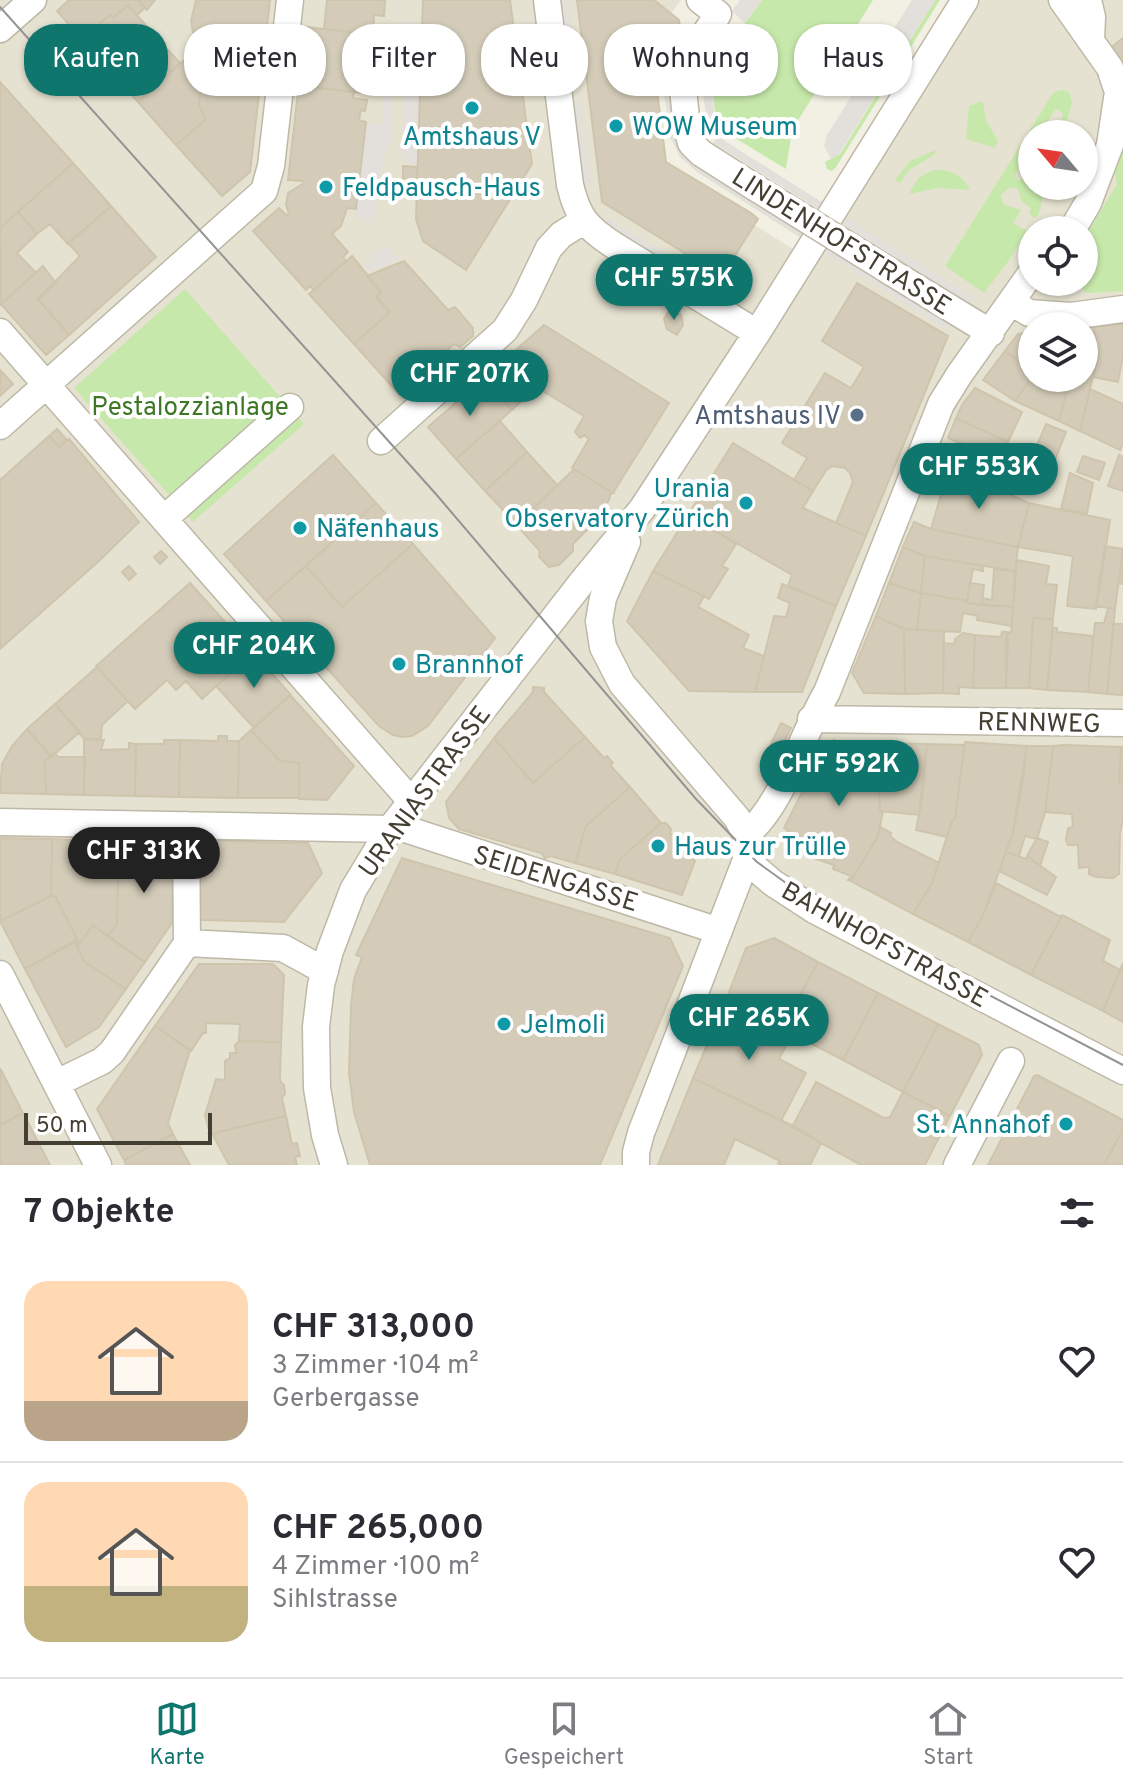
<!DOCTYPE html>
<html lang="de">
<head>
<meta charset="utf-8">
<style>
  :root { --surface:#fff; --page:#f7f7f7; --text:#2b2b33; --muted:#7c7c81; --line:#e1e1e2; --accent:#0f766e }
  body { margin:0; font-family:Overpass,sans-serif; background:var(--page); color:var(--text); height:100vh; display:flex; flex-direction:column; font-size:30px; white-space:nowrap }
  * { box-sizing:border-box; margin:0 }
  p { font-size:26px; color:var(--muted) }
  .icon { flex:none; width:44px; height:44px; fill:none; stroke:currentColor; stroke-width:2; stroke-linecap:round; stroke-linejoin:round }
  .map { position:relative; height:1165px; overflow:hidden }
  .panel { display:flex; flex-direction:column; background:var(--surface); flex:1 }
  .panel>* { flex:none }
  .top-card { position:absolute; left:24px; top:24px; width:1076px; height:72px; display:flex; gap:16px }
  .needle { width:52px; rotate:299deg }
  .tools { position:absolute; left:1018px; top:120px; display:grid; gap:16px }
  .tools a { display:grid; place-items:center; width:80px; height:80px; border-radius:50%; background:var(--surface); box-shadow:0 2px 6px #0004; font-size:40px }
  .scale { position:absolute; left:24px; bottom:20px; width:188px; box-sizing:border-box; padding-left:8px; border:4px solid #443f33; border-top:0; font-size:22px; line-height:28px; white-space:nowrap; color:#443f33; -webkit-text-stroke:6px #fff; paint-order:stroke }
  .price { position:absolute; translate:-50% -68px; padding:0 18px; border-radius:28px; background:var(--accent); color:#fff; font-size:26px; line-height:52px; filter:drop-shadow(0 2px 4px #0008) }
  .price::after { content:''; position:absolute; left:50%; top:48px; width:24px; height:18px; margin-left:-12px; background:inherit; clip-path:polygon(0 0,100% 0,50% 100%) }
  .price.active { background:#222; color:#fff }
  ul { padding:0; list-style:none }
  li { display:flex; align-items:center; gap:24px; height:200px; padding:0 24px }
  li+li { border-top:2px solid var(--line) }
  li span { display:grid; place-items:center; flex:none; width:224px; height:160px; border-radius:24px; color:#555 }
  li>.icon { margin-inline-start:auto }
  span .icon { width:96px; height:96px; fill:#fffc; stroke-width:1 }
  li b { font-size:34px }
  h2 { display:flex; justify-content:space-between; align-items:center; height:96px; padding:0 24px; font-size:34px }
  .chip { padding:0 28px; border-radius:32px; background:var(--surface); box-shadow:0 2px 6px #0004; font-size:28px; line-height:72px }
  .chip.active { background:var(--accent); color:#fff }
  .tabs { display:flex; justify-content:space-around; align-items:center; height:112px; border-top:2px solid var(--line); background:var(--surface); font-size:22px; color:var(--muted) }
  .tabs a { display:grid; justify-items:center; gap:4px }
  .tabs .active { color:var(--accent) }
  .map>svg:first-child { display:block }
</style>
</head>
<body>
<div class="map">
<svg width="1123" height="1165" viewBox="0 0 1123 1165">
  <rect width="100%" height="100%" fill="#f2efe3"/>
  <path fill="#e6e2d1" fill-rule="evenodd" d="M0 0H681L637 60 650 160 809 259 963 0H1123V1165H0ZM1032 134H1084V186H1032ZM1032 230H1084V282H1032ZM1032 326H1084V378H1032Z"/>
  <path fill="#c7e8ab" d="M762 0H873L792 130 786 169 717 127 711 80 745 23Z
    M935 0H940L836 167 832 171 827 169 825 162 840 154Z
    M1063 90 1069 92 1072 103 1063 134H1058L1063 114 1058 109 1054 111 1040 134H1032V150L1015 175 1018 181 1032 173V186H1046L1038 216 1033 218 1029 212 1031 208 1022 202 1018 189 1010 187 1001 195 1003 204 1021 210 1013 223 1027 231 1010 259 984 293 945 266 1051 96 1057 91Z
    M983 101 986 120 998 141 995 148 966 139 969 106Z
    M1123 136V291L1086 293 1079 282H1084V239L1117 184 1113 161Z
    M936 150 935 154 909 170 900 183 895 180 910 161Z
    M933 170C950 169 963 174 970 190L938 188 909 194 918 178Z
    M185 289 304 424 193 522 74 388Z"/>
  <path fill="#e3e0dc" d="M568 0 573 43H565L560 1Z
    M740 0H762L745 23 732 11Z
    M912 0H935L839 154 831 159 824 146 827 135Z
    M408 19 422 28 417 167 401 159Z
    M387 29 394 30 392 83 384 82Z
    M683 34 689 38 678 135 950 322 945 329 697 172 680 157 670 137 663 85 667 63Z
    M711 85 716 127 708 128 702 86Z
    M384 96H392L390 141 381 168 372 225 355 216 366 122 383 124Z
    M580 103 591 184 583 185 573 104Z
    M717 136 974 298 970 304 713 143Z
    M609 219 682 264 678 270 602 223Z
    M385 244 400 260 370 272 364 266Z"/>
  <path fill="#d4ccb9" stroke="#cfc4ac" stroke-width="2" d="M69 0H138L145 8 137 15 128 5 113 18 110 15 82 39 57 11Z
    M138 0H155L147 10Z
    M196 0H270L250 172 222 196 176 145 206 119 199 106 205 44 198 43 194 37 191 21Z
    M327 0H385L384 16 374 15 373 35 324 29Z
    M423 0H510L532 164 466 270 423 241 416 219Z
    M577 0H654L679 20 680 26 654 67 666 162 751 213 758 219 722 276 602 202Z
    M128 5 150 30 110 71 82 39 110 15 113 18Z
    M306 27 383 36 381 95 299 86Z
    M154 35 180 63 138 102 110 71 135 48 137 50Z
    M1123 38V73L1110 48Z
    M183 61 203 64 199 106 206 119 176 145 138 102Z
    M0 82 73 163 0 228Z
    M305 86 354 92 353 98 367 100 365 111 361 110 359 120 366 122 356 209 347 208 341 226 332 234 348 252 343 257 346 261 314 290 310 286 306 290 253 231 279 208 286 215 289 214 286 205 288 193 304 183 303 181 288 180 298 92 304 93Z
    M73 163 111 206 68 244 50 224 37 234 18 212Z
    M403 166 417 167 416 187H403Z
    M111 206 156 257 69 335 38 299 80 256 68 243Z
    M18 212 37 234 17 253 36 273 1 304 0 228Z
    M352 256 381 292 376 297 390 312 354 344 309 294Z
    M404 261 448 310 455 307 473 328V336L460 347 454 344 399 394 354 344 390 312 376 297 381 292 367 276Z
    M43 266 56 283 38 299 69 335 46 355 1 304Z
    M857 283 948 336 866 536 836 523 853 482 850 473 845 468 833 466 827 469 813 491 794 480 807 458 782 443 825 373 851 388 864 367 822 341Z
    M670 309 681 315 683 325 677 335 667 329 664 319Z
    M1123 324V356L1118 382 1093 377 1098 355 1094 327Z
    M544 325 669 403 613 493 572 468 589 439 584 435 580 438 575 432 584 416 536 387 512 410 484 378Z
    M1084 327H1094L1098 355 1080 431 1059 421 1070 378H1084Z
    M1032 332V372L1005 351 1018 334Z
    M1005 351 1032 372V377L1015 401 983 380Z
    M0 370 13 384 0 396Z
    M1032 377 1070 378 1059 421 1015 401Z
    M484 378 512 410 456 459 428 427Z
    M975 388 1022 412 1008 442 956 418 962 405Z
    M1090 389 1123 404V443L1120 450 1080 431Z
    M956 418 1008 442 999 461 948 438Z
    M500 421 527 452 485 491 456 459Z
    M1046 424 1066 432 1053 465 1032 457Z
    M57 429 67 440 59 447 49 436Z
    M49 436 59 447 69 439 139 522 99 561 0 649V480Z
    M960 442 1002 462 998 475 1013 481 1009 493 949 467Z
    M733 443 813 491 803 508 866 536 836 606 788 586 792 575 688 515Z
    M527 452 557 485 517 525 485 491Z
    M333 455 376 503 266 601 224 554Z
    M1119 455 1123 457V491L1108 486Z
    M1083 456 1105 463 1099 480 1077 472Z
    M949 467 1029 503 1018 547 931 529Z
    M574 469 613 493H611L609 500 590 527 573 544V551L559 565 549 567 539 557 540 551 522 531V527L517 525Z
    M1070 473 1093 483 1087 513 1061 509Z
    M376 503 413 544 342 607 306 566Z
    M1029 503 1110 520 1096 609 1067 606 1073 556 1018 547Z
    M688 515 736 544 722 566 728 569 709 599 653 571Z
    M914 522 931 529 1018 547 1015 571 925 556 903 547Z
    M413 544 495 638 428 726 412 736 402 737 393 735 379 726 266 601 306 566 342 607Z
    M1105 546 1123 549 1115 609 1096 606Z
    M903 547 925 556 921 593 889 583Z
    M161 551 167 557 160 564 154 557Z
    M925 556 983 566V571L973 569 967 601 921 593Z
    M1123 559V584L1118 583Z
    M1017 560 1049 566 1046 584 1057 585 1053 619 1033 618 1029 688H1006V637L1007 632 1011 633Z
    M129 566 136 574 129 580 122 572Z
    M994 569 1015 571 1013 607 982 605V598L992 600Z
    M653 571 704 596 698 607 749 635 743 648 764 656 755 692 689 691 627 621Z
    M190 583 253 653 202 699 186 681 176 690 167 680 135 709 96 666Z
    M889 583 921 593 917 630 904 629 876 616Z
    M970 583 984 585 982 605 967 603Z
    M782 584 836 606 802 692H755L774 616 786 617 790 603 778 598Z
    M921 593 967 601V603L1013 607 1012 626 977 620 978 616 963 613 960 632 917 630Z
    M1108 608 1115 609 1107 694 1088 692 1095 623H1104Z
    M876 616 904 629 905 694 864 693 852 673Z
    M1033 618 1053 619 1047 690 1029 688Z
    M1113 624H1123V695L1107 694Z
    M1053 628H1057V632L1093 636 1088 692 1047 690Z
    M904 629 944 631 943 693 905 694Z
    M1002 632H1007L1008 638 1006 688H973L975 635 1001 637Z
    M963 633 975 635 973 688 959 687V694L943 693V643L954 644 955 639Z
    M253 653 291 695 254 728 216 686Z
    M97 667 128 701 102 725 101 739H84L55 704Z
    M533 687 544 688V692L585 737 533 783 494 738 533 692Z
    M290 695 354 766 327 800 299 799V763L280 761 251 730Z
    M55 704 80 732 51 757 27 729Z
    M781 723 791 728 779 753 769 748Z
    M27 729 51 756 45 761 46 794 0 793 2 764 12 746Z
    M251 730 280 761 299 763V798H238L239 741Z
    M218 736H227V741H239L238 798 179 797 180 740 218 741Z
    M585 737 604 758 607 756 613 763 610 765 630 787 586 826 575 863 551 856 545 858 541 853 459 829 449 818 446 802 494 738 533 783Z
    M84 739 104 740 101 750 129 749V743L136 744 135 796 84 795Z
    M164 740H180L179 797 135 796 136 744H164Z
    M834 740 840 743H867L879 788 880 811H883L878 836 851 881 848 880 851 876 833 869 834 865 816 859 819 854 801 848 803 843 785 837 788 830 784 828 827 743 832 745Z
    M965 742 1027 746 1013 832 984 913 968 942 913 914 932 883 952 821 955 819Z
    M867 743 927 744 919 815 880 811 879 788Z
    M927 744 964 745 955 819 952 821 947 837 916 830 922 800Z
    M1064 745 1121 747 1119 782H1123V819L1120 833 1119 874 1113 878 1096 877 1089 874V867L1079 868 1078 845H1068L1066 840 1068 828 1073 827 1072 814 1045 812 1053 746Z
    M1027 746H1053L1045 812 1037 839 1025 836 1019 856 1006 852 1013 832 1022 785Z
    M1121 747H1123V814V782H1119Z
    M55 753 58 757H85L84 795 46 794 45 761Z
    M630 787 661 823 620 859 615 874 575 863 586 826Z
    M661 823H666L671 829 670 833 695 861 682 895 615 874 620 859Z
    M880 827 891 833 890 836 897 842 939 863 932 883 913 914 851 881 878 836Z
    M74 836H85V840H119L117 925 107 936 93 925 77 947V939L55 896H51L52 839 74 840Z
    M0 838 52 839 51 896 0 921Z
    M1037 838 1048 842 1040 866 1027 856Z
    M171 839 175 845 173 847 172 923 145 962 107 936 117 925 119 840 168 842Z
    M200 841 308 843 322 873 284 922 199 920Z
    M1006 852 1026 859 1027 856 1056 877 1047 895 999 871Z
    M402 858 670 938 683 966 600 1165H370L354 1112 349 1073 351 1006 354 979 362 957 356 955Z
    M996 883 1061 917 1031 975 968 942 984 913Z
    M51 896H55L77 939 25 969 0 921Z
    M1062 915 1110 940 1103 961 1120 970 1103 1011 1031 975Z
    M93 925 145 962 126 989 84 961 77 947Z
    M774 938 818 962 791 1013 780 1007 773 1021 728 995 746 948Z
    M75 942 84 961 126 989 99 1027 66 1047 25 969Z
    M818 962 878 993 843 1060 812 1044 820 1028 791 1013Z
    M1123 963V1022L1103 1011Z
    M199 964H273L284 975 281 1042 239 1041 240 1024 206 1023V1033H203L191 1051 155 1026Z
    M878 993 938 1024 903 1092 843 1060Z
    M728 995 773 1021 766 1034 787 1044 779 1059 806 1073 781 1121 693 1078Z
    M938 1024 979 1045 982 1055 950 1116 903 1092Z
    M155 1026 190 1050 168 1123 173 1134 124 1160 97 1109Z
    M239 1041 281 1042 280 1081 284 1085 285 1094 282 1098 286 1116 210 1134 205 1115 216 1079 225 1080V1061L230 1058V1053H236L235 1045Z
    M0 1068 23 1113 0 1125Z
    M1037 1075 1123 1120V1129L1104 1165H988L1034 1076Z
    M693 1078 793 1126 821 1143 810 1165H780L778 1163 780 1161 735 1139 724 1165H658Z
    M816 1082 884 1118 890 1117 903 1092 950 1116 925 1165H861L792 1127Z
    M23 1113 47 1159 50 1165H0V1125Z
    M286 1116 292 1144 297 1143 300 1156 295 1157 297 1165H229L213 1135 210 1134Z
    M1123 1129V1165H1104Z
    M173 1134 190 1165H126L124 1160Z"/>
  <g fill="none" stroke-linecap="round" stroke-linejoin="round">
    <g stroke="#beb8a6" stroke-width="29">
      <path id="minor" d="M547 0 570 185C578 218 587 228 615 246L757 333
        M700 0 718 14 684 66 682 79 687 128 691 143 701 153 756 188
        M1062 0 1110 68 1118 92 1110 145 1088 203 1072 230
        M1088 0 1092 17 1091 41
        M0 29 33 0
        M891 272 991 333
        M1013 303 1029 313 1071 316 1123 309
        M0 332 411 801
        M0 426 264 191 271 166 290 0
        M381 441 505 330 524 300 549 248 561 235 583 221
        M165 518 290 407
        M627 542 603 598 599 621 603 647 622 684 737 818 746 835V860L641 1133 636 1152V1165
        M811 719 1123 723
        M0 822 390 829
        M393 825 719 931
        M746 835C784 803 801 736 827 692L941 404 959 375 1032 272
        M746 860 773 883 816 911 1123 1071
        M187 943 283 948 325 971
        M0 974 98 1165
        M57 1083 102 1061 112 1052 187 943 186 825
        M334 1165 325 1135 317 1088 316 1027 321 985 330 951 353 890 390 829 582 582 642 509 757 333 965 0
        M957 1165 1011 1061"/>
    </g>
    <use href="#minor" stroke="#fff" stroke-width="26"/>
    <path stroke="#949494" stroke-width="2" d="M0 7 435 493 696 799 757 862 815 904 1123 1065"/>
    <g stroke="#beb8a6" stroke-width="29" stroke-linecap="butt">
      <path id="minor-bridge" d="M756 188 891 272"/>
    </g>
    <use href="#minor-bridge" stroke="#fff" stroke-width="26"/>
  </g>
  <g fill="#0f9aa8" stroke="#fff" stroke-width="3">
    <circle cx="472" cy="108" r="8"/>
    <circle cx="616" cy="126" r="8"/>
    <circle cx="326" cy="187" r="8"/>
    <circle cx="746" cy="503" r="8"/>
    <circle cx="300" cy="528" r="8"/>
    <circle cx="399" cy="664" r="8"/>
    <circle cx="658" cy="846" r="8"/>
    <circle cx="504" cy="1024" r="8"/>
    <circle cx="1066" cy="1124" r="8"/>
  </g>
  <circle fill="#5c6f8a" stroke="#fff" stroke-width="3" cx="857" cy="415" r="8"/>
  <g text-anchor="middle" stroke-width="8" stroke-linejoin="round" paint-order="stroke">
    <g font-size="26" fill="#0d838f" stroke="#fff" text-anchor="start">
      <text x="632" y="135">WOW Museum</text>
      <text x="472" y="145" text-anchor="middle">Amtshaus V</text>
      <text x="342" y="196">Feldpausch-Haus</text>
      <text x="730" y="497" text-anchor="end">Urania<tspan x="730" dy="30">Observatory Zürich</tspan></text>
      <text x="316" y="537">Näfenhaus</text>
      <text x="415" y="673">Brannhof</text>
      <text x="674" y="855">Haus zur Trülle</text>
      <text x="520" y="1033">Jelmoli</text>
      <text x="1050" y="1133" text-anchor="end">St. Annahof</text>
    </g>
    <g font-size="26" fill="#443f33" stroke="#fff">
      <text transform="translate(842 241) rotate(32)" y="9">LINDENHOFSTRASSE</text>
      <text transform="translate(1039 722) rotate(1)" y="9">RENNWEG</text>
      <text transform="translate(424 791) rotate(-54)" y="9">URANIASTRASSE</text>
      <text transform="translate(556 878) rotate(17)" y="9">SEIDENGASSE</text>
      <text transform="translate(885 944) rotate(29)" y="9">BAHNHOFSTRASSE</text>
    </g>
    <g font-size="26" fill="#3e7726" stroke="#fff">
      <text x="190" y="415">Pestalozzianlage</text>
    </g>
    <g font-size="26" fill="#4e5e75" stroke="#fff" text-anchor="end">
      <text x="841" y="424">Amtshaus IV</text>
    </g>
  </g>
</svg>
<div class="tools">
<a><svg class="needle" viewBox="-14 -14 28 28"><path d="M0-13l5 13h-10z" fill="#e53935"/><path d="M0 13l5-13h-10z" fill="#7c7c81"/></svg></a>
<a><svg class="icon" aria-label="locate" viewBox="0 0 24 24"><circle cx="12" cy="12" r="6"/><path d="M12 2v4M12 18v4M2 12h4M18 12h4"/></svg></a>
<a><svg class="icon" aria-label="layers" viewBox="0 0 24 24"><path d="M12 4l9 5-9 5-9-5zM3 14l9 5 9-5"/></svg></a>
</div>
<div class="scale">50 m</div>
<b class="price" style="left:674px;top:322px">CHF 575K</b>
<b class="price" style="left:470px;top:418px">CHF 207K</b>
<b class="price" style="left:979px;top:511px">CHF 553K</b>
<b class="price" style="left:254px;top:690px">CHF 204K</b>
<b class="price" style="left:839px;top:808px">CHF 592K</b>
<b class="price active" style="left:144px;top:895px">CHF 313K</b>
<b class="price" style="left:749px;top:1062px">CHF 265K</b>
<div class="top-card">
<a class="chip active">Kaufen</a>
<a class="chip">Mieten</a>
<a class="chip">Filter</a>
<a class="chip">Neu</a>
<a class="chip">Wohnung</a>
<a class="chip">Haus</a>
</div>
</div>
<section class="panel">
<h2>7 Objekte<svg class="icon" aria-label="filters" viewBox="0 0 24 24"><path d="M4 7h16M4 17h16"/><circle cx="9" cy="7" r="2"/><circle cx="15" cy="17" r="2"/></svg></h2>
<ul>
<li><span style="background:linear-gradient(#ffd9b3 75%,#b9a48a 0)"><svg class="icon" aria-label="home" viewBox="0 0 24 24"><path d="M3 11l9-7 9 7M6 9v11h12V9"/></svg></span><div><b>CHF 313,000</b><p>3 Zimmer · 104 m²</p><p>Gerbergasse</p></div><svg class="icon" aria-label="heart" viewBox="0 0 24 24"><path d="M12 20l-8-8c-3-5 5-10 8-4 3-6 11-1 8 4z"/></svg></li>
<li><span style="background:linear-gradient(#ffd9b3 65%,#c2b280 0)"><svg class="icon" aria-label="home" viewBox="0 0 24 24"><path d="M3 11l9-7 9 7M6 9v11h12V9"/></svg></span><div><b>CHF 265,000</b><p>4 Zimmer · 100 m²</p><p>Sihlstrasse</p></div><svg class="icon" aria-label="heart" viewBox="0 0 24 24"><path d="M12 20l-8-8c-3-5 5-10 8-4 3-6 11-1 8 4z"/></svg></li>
</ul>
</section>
<nav class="tabs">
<a class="active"><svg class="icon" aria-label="map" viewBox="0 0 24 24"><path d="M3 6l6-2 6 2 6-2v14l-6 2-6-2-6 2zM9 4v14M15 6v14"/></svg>Karte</a>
<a><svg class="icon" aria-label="saved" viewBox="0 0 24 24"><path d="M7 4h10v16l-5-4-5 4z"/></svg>Gespeichert</a>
<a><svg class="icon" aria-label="home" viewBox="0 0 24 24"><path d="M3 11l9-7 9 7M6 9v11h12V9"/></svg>Start</a>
</nav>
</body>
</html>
